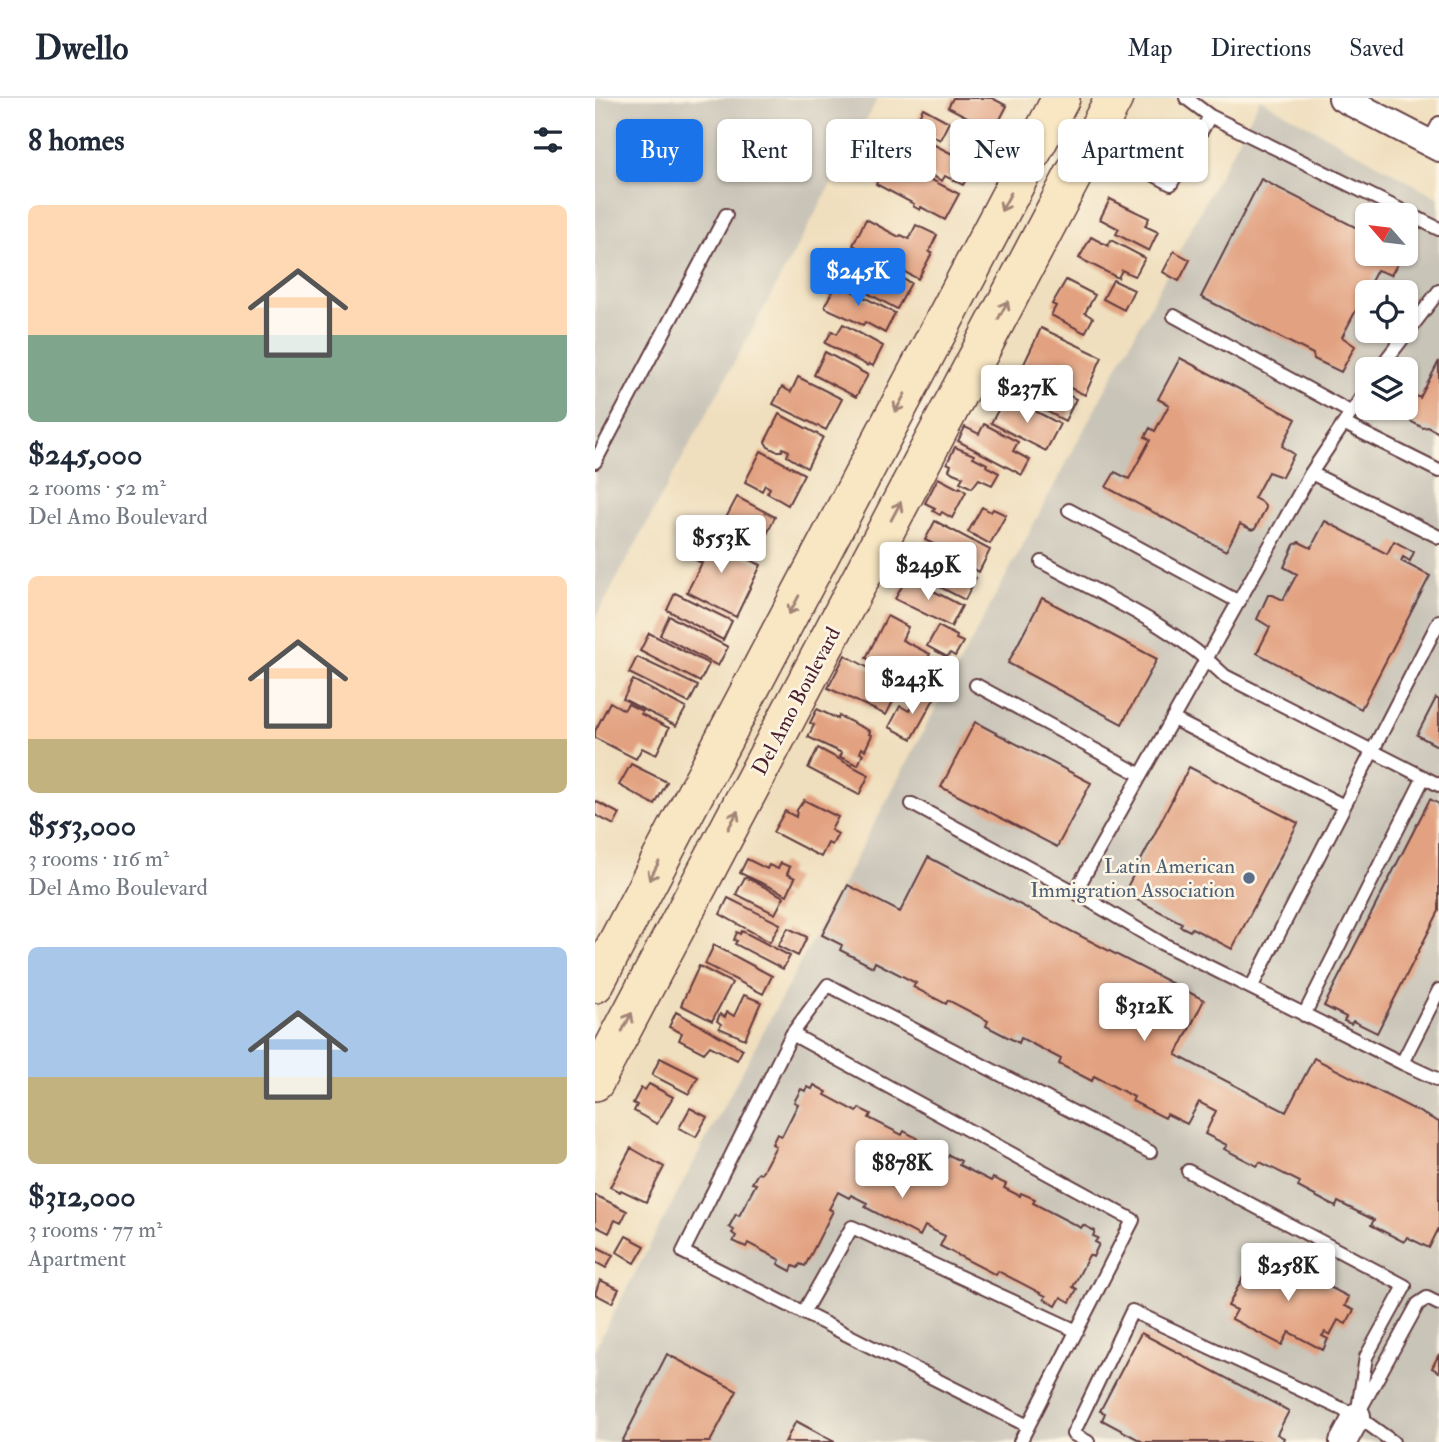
<!DOCTYPE html>
<html lang="en">
<head>
<meta charset="utf-8">
<style>
  :root { --surface:#fff; --page:#f2f2f3; --text:#1f2937; --muted:#747a83; --line:#e0e1e3; --accent:#1a73e8 }
  body { margin:0; font-family:"IM FELL Double Pica",serif; background:var(--page); color:var(--text); height:100vh; display:flex; flex-direction:column; font-size:26px; white-space:nowrap }
  * { box-sizing:border-box; margin:0 }
  p { font-size:23px; color:var(--muted) }
  .icon { flex:none; width:38px; height:38px; fill:none; stroke:currentColor; stroke-width:2; stroke-linecap:round; stroke-linejoin:round }
  .map { position:relative; flex:1; overflow:hidden }
  .drawer { display:flex; flex-direction:column; background:var(--surface); width:595px }
  .drawer>* { flex:none }
  .hud { position:absolute; left:21px; top:21px; width:665px; height:63px; display:flex; gap:14px }
  .needle { width:46px; rotate:298deg }
  .buttons { position:absolute; left:760px; top:105px; display:grid; gap:14px }
  .buttons a { display:grid; place-items:center; width:63px; height:63px; border-radius:10px; background:var(--surface); box-shadow:0 2px 5px #0004; font-size:35px }
  .price { position:absolute; translate:-50% -60px; padding:0 16px; border-radius:7px; background:#fff; color:#222; font-size:23px; line-height:46px; filter:drop-shadow(0 2px 4px #0008) }
  .price::after { content:''; position:absolute; left:50%; top:42px; width:21px; height:16px; margin-left:-10px; background:inherit; clip-path:polygon(0 0,100% 0,50% 100%) }
  .price.selected { background:var(--accent); color:#fff }
  ul { padding:0; list-style:none }
  li { display:grid; align-content:center; gap:14px; height:371px; padding:0 28px }
  li span { display:grid; place-items:center; height:217px; border-radius:10px; color:#555 }
  li>.icon { margin-inline-start:auto }
  span .icon { width:126px; height:126px; fill:#fffc; stroke-width:1 }
  li b { font-size:30px }
  h2 { display:flex; justify-content:space-between; align-items:center; height:84px; padding:0 28px; font-size:30px }
  .pill { padding:0 24px; border-radius:10px; background:var(--surface); box-shadow:0 2px 5px #0004; font-size:24px; line-height:63px }
  .pill.selected { background:var(--accent); color:#fff }
  header { display:flex; align-items:center; gap:42px; box-sizing:border-box; height:98px; padding:0 35px; background:var(--surface); border-bottom:2px solid var(--line) }
  header strong { font-size:33px }
  nav { display:flex; gap:38px; margin-inline-start:auto; font-size:24px }
  main { display:flex; flex:1; min-height:0 }
  .map>svg:first-child { display:block }
</style>
</head>
<body>
<header>
<strong>Dwello</strong>
<nav><a>Map</a><a>Directions</a><a>Saved</a></nav>
</header>
<main>
<section class="drawer">
<h2>8 homes<svg class="icon" aria-label="filters" viewBox="0 0 24 24"><path d="M4 7h16M4 17h16"/><circle cx="9" cy="7" r="2"/><circle cx="15" cy="17" r="2"/></svg></h2>
<ul>
<li><span style="background:linear-gradient(#ffd9b3 60%,#7fa58c 0)"><svg class="icon" aria-label="home" viewBox="0 0 24 24"><path d="M3 11l9-7 9 7M6 9v11h12V9"/></svg></span><div><b>$245,000</b><p>2 rooms · 52 m²</p><p>Del Amo Boulevard</p></div></li>
<li><span style="background:linear-gradient(#ffd9b3 75%,#c2b280 0)"><svg class="icon" aria-label="home" viewBox="0 0 24 24"><path d="M3 11l9-7 9 7M6 9v11h12V9"/></svg></span><div><b>$553,000</b><p>3 rooms · 116 m²</p><p>Del Amo Boulevard</p></div></li>
<li><span style="background:linear-gradient(#a9c7e8 60%,#c2b280 0)"><svg class="icon" aria-label="home" viewBox="0 0 24 24"><path d="M3 11l9-7 9 7M6 9v11h12V9"/></svg></span><div><b>$312,000</b><p>3 rooms · 77 m²</p><p>Apartment</p></div></li>
</ul>
</section>
<div class="map">
<svg width="844" height="1344" viewBox="0 0 844 1344">
  <rect width="100%" height="100%" fill="#fcf5e5"/>
  <filter id="ink" filterUnits="userSpaceOnUse"><feTurbulence type="fractalNoise" baseFrequency=".0143" numOctaves="2"/><feDisplacementMap in="SourceGraphic" scale="14" xChannelSelector="R" yChannelSelector="G"/><feConvolveMatrix kernelMatrix="1 2 1 2 8 2 1 2 1" color-interpolation-filters="sRGB"/></filter>
  <filter id="wash" filterUnits="userSpaceOnUse"><feTurbulence type="fractalNoise" baseFrequency=".00686" numOctaves="4" result="noise"/><feDisplacementMap in="SourceGraphic" scale="28" xChannelSelector="R" yChannelSelector="G"/><feGaussianBlur stdDeviation="1.57" result="paint"/><feColorMatrix in="noise" values="0 0 0 0 0 0 0 0 0 0 0 0 0 0 0 0 0 1.4 0 .05"/><feComposite in="paint" operator="in"/></filter>
  <g filter="url(#wash)">
    <rect width="100%" height="100%" fill="#f0dfbe"/>
    <path fill="#c9c4b8" fill-rule="evenodd" d="M0 0H283L0 521Z
      M665 1 844 100V1344H0V1250ZM772 117H810V156H772ZM772 194H810V233H772ZM772 271H810V310H772Z"/>
    <g id="blocks">
      <path fill="#e2a180" d="M358 0H397L412 8 399 33 353 9Z
        M328 10 354 24 345 42 319 28Z
        M368 24 399 40 387 62 357 46Z
        M320 37 379 67 368 87 350 78 347 83 307 62Z
        M293 64 304 69 306 66 364 96 350 122 326 109 325 112 318 108 319 106 281 86Z
        M666 81 772 135V156H808L796 177 782 172 747 239 760 248 746 274 719 261 718 256 606 199Z
        M515 101 554 120 550 128 563 134 554 153 521 136 524 131 505 121Z
        M271 121 304 139 306 137 314 141 321 127 342 137 334 154 337 155 323 181 258 147Z
        M496 139 513 148 516 142 550 160 542 175 539 178 527 172 523 180 484 160Z
        M579 153 595 162 584 183 568 174Z
        M257 157 292 177 294 174 316 185 302 211 244 180Z
        M471 182 500 197 490 215 498 220 490 235 456 217 461 208 457 206Z
        M518 182 539 192 529 212 508 201Z
        M237 183 300 215 290 235 270 224 268 227 231 210 230 207 237 194 232 192Z
        M248 226 288 248 278 268 274 266 273 268 230 245 237 233 242 236Z
        M446 230 507 259 490 297 428 268Z
        M230 254 273 277 261 299 219 277Z
        M585 260 701 321 687 348 699 356 687 379 673 374 659 400 668 405 671 410 660 431 657 432 645 426 631 453 511 389 520 374 534 381 555 342 550 339 555 330 560 333 574 307 563 301Z
        M844 263V335L833 329 828 330 800 315 802 310H810L811 293 825 300Z
        M423 271 481 301 470 323 428 301 431 297 414 290Z
        M203 279 247 301 231 332 178 306 187 289 196 294Z
        M423 304 465 326 451 353 396 325 407 305 419 311Z
        M184 316 228 339 212 370 192 358 194 353 188 350 187 353H181L173 349 170 344Z
        M389 326 423 344 418 353 435 362 427 377 363 343 370 329 384 336Z
        M360 349 379 357 378 359 392 366 391 368 404 375 397 387 384 381 377 390 365 384 368 379 358 375 354 372 356 367 352 365Z
        M166 353 209 376 193 407 172 395 175 390 170 387 167 393 150 384Z
        M343 380 364 391 365 389 371 394 357 420 347 414 345 417 338 413 340 410 330 405Z
        M142 399 180 419 169 442 166 440 164 443 157 439 150 452 122 437Z
        M387 409 396 414 398 411 411 417 395 446 373 434Z
        M340 423 395 452 384 474 345 453 347 450 330 442Z
        M730 423 792 456 799 443 819 454 815 463 808 459 806 463 835 478 766 611 662 555 675 529 662 521 673 497H678L688 502 702 476 689 469 699 447 704 444 716 450Z
        M99 435 166 467 141 519 92 494 107 465 88 456Z
        M326 451 381 480 370 502 314 473Z
        M312 479 367 508 356 529 300 501Z
        M80 495 137 523 128 542 72 512Z
        M447 500 562 561 527 626 413 565Z
        M74 518 133 549 123 568 65 537Z
        M292 518 313 529 307 542 335 556 320 585 271 560Z
        M343 528 362 538 361 541 368 544 360 558 355 555 352 559 332 548Z
        M54 535 114 566 105 584 45 553Z
        M250 557 306 588 291 617 233 590Z
        M42 559 103 588 94 605 34 575Z
        M38 582 91 610 81 628 28 601Z
        M325 593 340 599 317 641 294 629 305 608 314 613Z
        M841 600 844 602V649L822 637Z
        M15 604 29 612 33 606 47 613 46 616 74 630 61 657 47 650 41 661 0 640V633Z
        M222 611 243 621 244 618 275 633 274 636 277 637 270 652 267 650 265 655 268 656 263 667 245 659 247 655 213 639 219 627 215 625Z
        M380 624 496 685 462 749 346 689Z
        M223 650 274 677 264 697 213 670Z
        M36 666 72 684 60 707 24 687Z
        M594 669 703 725 637 851 597 830 595 833 585 828 587 825 529 795Z
        M835 701 844 706V813L782 935 758 923 756 926 749 923 751 919 729 908Z
        M209 702 243 719 236 732 243 736 237 747 233 745 226 759 178 734 190 713 201 719 202 712Z
        M0 703 25 716 19 727 0 717Z
        M333 759 609 902 581 957 691 1014 719 960 844 1024V1130L834 1150 812 1139 809 1144 776 1127 779 1122 743 1104 741 1109 703 1089 705 1084 665 1064 662 1068 629 1051 632 1047 610 1036 621 1013 604 1004 592 1026 572 1016 570 1020 537 1003 539 999 499 978 497 983 464 966 466 961 426 940 424 945 391 928 393 923 353 902 351 906 318 889 321 885 280 864 278 869 245 852 247 847 227 837 253 787 305 814Z
        M152 761 172 771 174 767 183 771 186 765 195 769 192 776 200 780 192 797 145 775Z
        M150 779 189 799 180 816 141 796Z
        M133 800 185 826 175 844 125 816Z
        M193 830 212 839 203 858 183 848Z
        M147 833 195 858 188 871 140 846 142 843 139 842 142 834 145 836Z
        M119 847 177 878 168 896 110 866Z
        M104 868 137 885 117 923 86 907Z
        M149 897 166 904 150 941 124 930 126 926 122 923 125 916 130 919 132 914 139 918Z
        M81 914 148 951 142 962 115 948 109 955 84 942 87 935 74 929Z
        M65 960 103 979 94 996 57 977Z
        M54 986 78 999 62 1026 39 1013 42 1007 38 1005 46 990 50 992Z
        M219 987 232 994 230 997 262 1014 264 1010 276 1016 274 1020 307 1037 309 1033 322 1040 320 1043 352 1060 354 1057 366 1063 364 1067 396 1083 398 1080 411 1086 409 1090 425 1098 426 1095 440 1101 438 1105 486 1130 488 1127 500 1133 498 1138 503 1140 500 1144 504 1146 498 1159 494 1157 478 1189 482 1191 475 1204 466 1199 461 1208 449 1201 451 1198 403 1173 401 1177 345 1148 350 1138 330 1128 325 1138 270 1109 272 1105 256 1097 254 1100 243 1094 234 1111 238 1113 210 1168 205 1166 203 1170 198 1168 196 1173 183 1166 185 1162 153 1145 151 1149 138 1143 141 1138 137 1135 139 1132 134 1129 141 1116 144 1118 161 1086 157 1085 163 1075 166 1076 181 1048 177 1046 182 1036 187 1038 203 1006 199 1004 206 991 210 993 212 989 217 991Z
        M95 1010 112 1019 101 1039 84 1030Z
        M36 1050 69 1069 51 1104 26 1092 25 1094 15 1089Z
        M0 1097 32 1113 26 1125 20 1122 14 1135 0 1128Z
        M31 1138 50 1148 40 1165 22 1154Z
        M0 1148 18 1157 11 1170 0 1164Z
        M671 1156 754 1199 750 1208 759 1212 751 1226 743 1222 735 1237 730 1234 727 1238 733 1241 728 1252 694 1234 687 1247 637 1221 642 1212 633 1208 658 1160 667 1165Z
        M5 1182 24 1191 17 1205 0 1196Z
        M546 1235 694 1313 682 1336 689 1340 687 1344H548L507 1322 510 1315 505 1313Z
        M72 1256 142 1293 115 1344H27Z
        M844 1256V1274L837 1270Z
        M201 1323 240 1344H190Z"/>
    </g>
  </g>
  <g filter="url(#ink)">
    <use href="#blocks" fill-opacity="0" stroke="#633c41" stroke-width="2"/>
    <g fill="none" stroke-linecap="round" stroke-linejoin="round">
      <g stroke="#633c41" stroke-width="16">
        <path id="lane" d="M591 0 615 18
          M833 45 844 25
          M552 73 576 86 615 18 844 131
          M579 218 757 315
          M784 271 844 193
          M750 326 844 373
          M0 364 131 117
          M716 375 844 439
          M474 412 644 504
          M447 464C509 498 579 528 630 578L844 687
          M381 587 546 677
          M578 621 749 708
          M317 706 480 794 566 845 807 965
          M480 794 716 375 772 291
          M656 890 844 523
          M844 892 807 965 844 982
          M709 917 829 679
          M197 936 233 887 555 1054
          M593 1073 810 1188 771 1259 762 1318
          M208 1215 257 1129 482 1233
          M767 1308 823 1206 832 1200 844 1206
          M425 1344C463 1270 500 1196 538 1122L197 936 88 1154 433 1328
          M493 1344 478 1336 537 1213 762 1318 798 1344"/>
      </g>
      <g stroke="#633c41" stroke-width="30">
        <path id="street" d="M747 0 844 50
          M748 1344 762 1318"/>
      </g>
      <g stroke="#633c41" stroke-width="40">
        <path id="secondary" d="M0 886 466 0
          M0 984 519 0"/>
      </g>
      <use href="#lane" stroke="#fff" stroke-width="12"/>
      <use href="#street" stroke="#fff" stroke-width="26"/>
      <use href="#secondary" stroke="#f9e7c3" stroke-width="37"/>
    </g>
    <defs><path id="oneway-shaft" d="M-6 0H5M1.5-3L5.5 0L1.5 3" fill="none" stroke-width="1.6" stroke-linecap="round" stroke-linejoin="round" transform="scale(1.75)"/></defs>
    <g stroke="#a28377">
      <use href="#oneway-shaft" transform="translate(411 104) rotate(118)"/>
      <use href="#oneway-shaft" transform="translate(408 212) rotate(-62)"/>
      <use href="#oneway-shaft" transform="translate(305 305) rotate(118)"/>
      <use href="#oneway-shaft" transform="translate(301 413) rotate(-62)"/>
      <use href="#oneway-shaft" transform="translate(199 507) rotate(118)"/>
      <use href="#oneway-shaft" transform="translate(138 722) rotate(-62)"/>
      <use href="#oneway-shaft" transform="translate(59 773) rotate(118)"/>
      <use href="#oneway-shaft" transform="translate(32 924) rotate(-62)"/>
    </g>
  </g>
  <circle fill="#5c6f8a" stroke="#fcf5e5" stroke-width="2.5" cx="654" cy="780" r="7"/>
  <g text-anchor="middle" stroke-width="5" stroke-linejoin="round" paint-order="stroke">
    <g font-size="21" fill="#4a1f2b" stroke="#fcf5e5">
      <text transform="translate(201 603) rotate(-62)" y="7">Del Amo Boulevard</text>
    </g>
    <g font-size="21" fill="#4e5e75" stroke="#fcf5e5" text-anchor="end">
      <text x="640" y="775">Latin American<tspan x="640" dy="24">Immigration Association</tspan></text>
    </g>
  </g>
</svg>
<div class="buttons">
<a><svg class="needle" viewBox="-14 -14 28 28"><path d="M0-13l5 13h-10z" fill="#e53935"/><path d="M0 13l5-13h-10z" fill="#747a83"/></svg></a>
<a><svg class="icon" aria-label="locate" viewBox="0 0 24 24"><circle cx="12" cy="12" r="6"/><path d="M12 2v4M12 18v4M2 12h4M18 12h4"/></svg></a>
<a><svg class="icon" aria-label="layers" viewBox="0 0 24 24"><path d="M12 4l9 5-9 5-9-5zM3 14l9 5 9-5"/></svg></a>
</div>
<b class="price selected" style="left:263px;top:210px">$245K</b>
<b class="price" style="left:432px;top:327px">$237K</b>
<b class="price" style="left:126px;top:477px">$553K</b>
<b class="price" style="left:333px;top:504px">$249K</b>
<b class="price" style="left:317px;top:618px">$243K</b>
<b class="price" style="left:549px;top:945px">$312K</b>
<b class="price" style="left:307px;top:1102px">$878K</b>
<b class="price" style="left:693px;top:1205px">$258K</b>
<div class="hud">
<a class="pill selected">Buy</a>
<a class="pill">Rent</a>
<a class="pill">Filters</a>
<a class="pill">New</a>
<a class="pill">Apartment</a>
</div>
</div>
</main>
</body>
</html>
